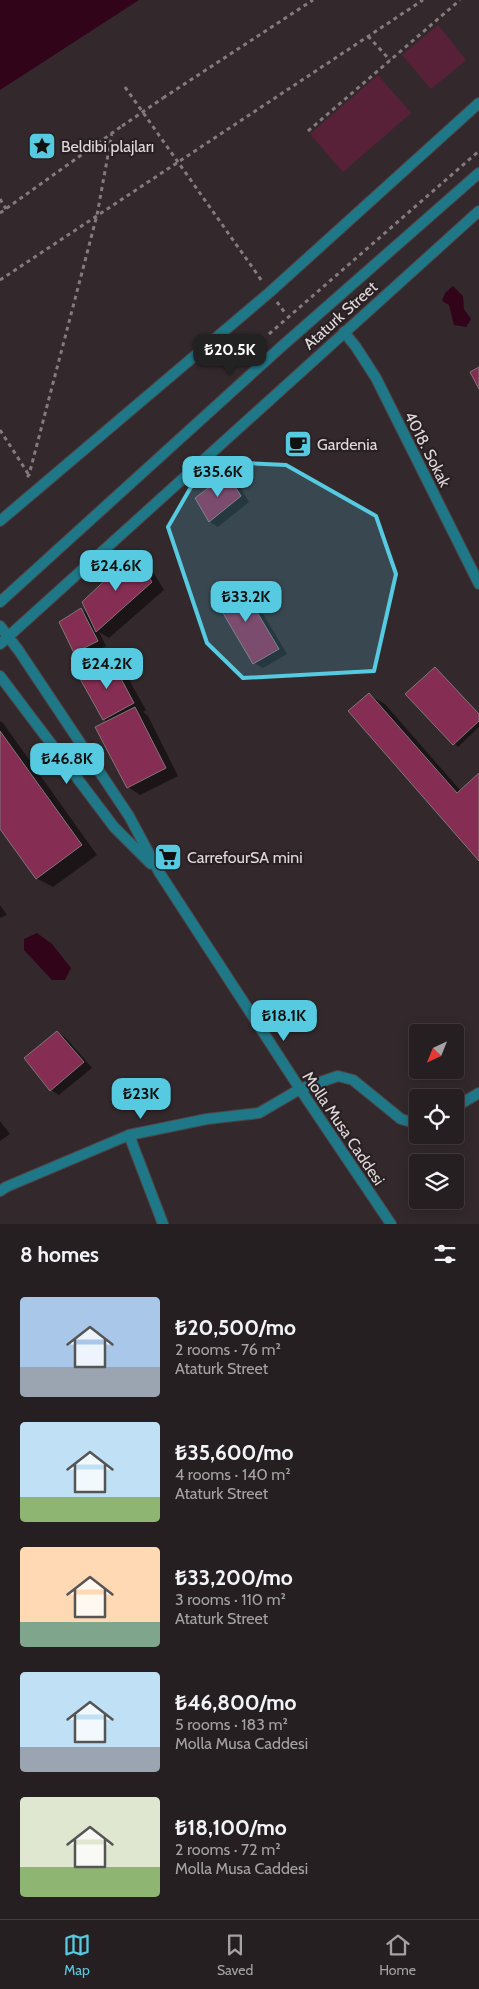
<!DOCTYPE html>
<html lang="en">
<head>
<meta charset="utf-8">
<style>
  :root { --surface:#261f21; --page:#322c2e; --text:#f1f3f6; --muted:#a4a2a5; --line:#423d3f; --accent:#55cae0 }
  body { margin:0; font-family:Cabin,sans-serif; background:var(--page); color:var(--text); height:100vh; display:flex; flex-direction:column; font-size:19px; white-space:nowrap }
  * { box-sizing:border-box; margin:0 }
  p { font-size:16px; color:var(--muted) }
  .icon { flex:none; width:28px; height:28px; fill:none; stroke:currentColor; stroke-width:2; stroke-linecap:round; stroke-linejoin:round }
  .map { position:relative; height:1224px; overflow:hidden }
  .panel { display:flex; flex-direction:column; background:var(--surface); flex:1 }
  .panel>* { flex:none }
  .needle { width:32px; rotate:223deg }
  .tools { position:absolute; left:409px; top:1024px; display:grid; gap:10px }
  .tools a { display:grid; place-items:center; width:55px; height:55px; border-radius:5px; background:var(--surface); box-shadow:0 2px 12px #0003,0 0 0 1px var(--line); font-size:25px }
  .price { position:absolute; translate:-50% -42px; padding:0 11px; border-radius:10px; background:var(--accent); color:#111; font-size:16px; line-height:32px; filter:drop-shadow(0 1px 2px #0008) }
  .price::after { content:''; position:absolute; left:50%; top:30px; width:15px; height:11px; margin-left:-8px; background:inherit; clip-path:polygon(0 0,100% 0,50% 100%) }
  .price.current { background:#222; color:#fff }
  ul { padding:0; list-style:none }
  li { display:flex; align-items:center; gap:15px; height:125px; padding:0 20px }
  li span { display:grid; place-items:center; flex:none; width:140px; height:100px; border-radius:5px; color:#555 }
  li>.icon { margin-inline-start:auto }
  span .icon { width:60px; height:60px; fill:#fffc; stroke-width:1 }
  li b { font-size:21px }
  h2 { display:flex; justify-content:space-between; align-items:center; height:60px; padding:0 20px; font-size:21px }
  .dock { display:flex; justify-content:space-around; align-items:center; height:70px; border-top:1px solid var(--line); background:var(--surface); font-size:14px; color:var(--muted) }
  .dock a { display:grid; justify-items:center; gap:2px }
  .dock .current { color:var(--accent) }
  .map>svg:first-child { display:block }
</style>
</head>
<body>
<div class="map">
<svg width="479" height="1224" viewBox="0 0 479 1224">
  <rect width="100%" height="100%" fill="#33292c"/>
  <path fill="#592137" d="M438 25 466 60 431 89 402 55Z
    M378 75 411 113 343 172 310 134Z"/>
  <path fill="#310419" d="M0 0H139L0 90Z
    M453 286 463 296 464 309 471 319 466 327 454 325 449 305 442 301 445 293Z
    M37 933 52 944 71 968 65 980H52L24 950V939Z"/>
  <path fill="#0007" d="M227 475 236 480 249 502 218 527 210 522 196 498Z
    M135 555 147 562 164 590 109 638 99 632 106 646 83 658 75 652 81 610 89 614Z
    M239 583 248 588 287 654 263 668 254 663Z
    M111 661 123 669 146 710 143 712 148 716 178 776 140 795 128 787 108 722 104 719Z
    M435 669 479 714V727L458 747 407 695Z
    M369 695 385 704 461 791 479 775V860Z
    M0 721 3 723 97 855 53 887 36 878 0 827Z
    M0 905 7 915 0 918Z
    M57 1033 66 1038 92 1068 59 1095 51 1090Z
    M0 1121 10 1134 0 1141Z"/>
  <path fill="#852d52" stroke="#827679" d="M479 367V389L470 372Z
    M227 474 241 496 209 522 195 498Z
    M134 553 152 582 96 632 82 602Z
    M239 582 279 649 253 664 213 596Z
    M81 608 98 641 74 653 59 622Z
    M111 660 134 703 103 720 79 677Z
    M435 667 479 714V721L453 745 405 694Z
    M369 693 457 793 479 773V861L348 711Z
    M135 707 166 768 127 788 95 727Z
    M0 731 82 845 36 879 0 829Z
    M57 1031 84 1062 50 1091 24 1058Z"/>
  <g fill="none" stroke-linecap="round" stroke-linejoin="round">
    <g stroke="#4f4548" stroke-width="12">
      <path id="service" d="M0 521 270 292 479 103
        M129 1135 163 1224"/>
    </g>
    <g stroke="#4f4548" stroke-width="12">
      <path id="minor" d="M344 332 356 347 376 378 479 584
        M455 1107 479 1093
        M0 1191 6 1187 129 1135 207 1119 259 1113 300 1089 338 1076 353 1080 401 1119 418 1124"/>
    </g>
    <g stroke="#4f4548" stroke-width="12">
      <path id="tertiary" d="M0 602 281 347 479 173
        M0 626 19 651 129 816 159 872 300 1089 391 1224
        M0 644 479 211
        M0 676 114 827 151 864"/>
    </g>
    <path stroke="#847b7d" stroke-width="3" stroke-dasharray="4 4" stroke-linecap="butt" d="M368 36 390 60
      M125 87 262 281
      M163 98 313 0
      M308 131 460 0
      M0 199 6 209
      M0 213 122 126
      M0 280 423 0
      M277 302 285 313
      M269 334 479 151
      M0 430 29 475
      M27 477 29 475 97 215 112 133"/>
    <use href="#service" stroke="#1f7888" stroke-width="10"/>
    <use href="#minor" stroke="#1f7888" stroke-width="10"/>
    <use href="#tertiary" stroke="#1f7888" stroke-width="10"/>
    <path stroke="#847b7d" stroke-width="3" stroke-dasharray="4 4" stroke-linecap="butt" d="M122 126 163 98"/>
  </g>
  <path fill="#55cae0" fill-opacity="0.2" stroke="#55cae0" stroke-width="4" stroke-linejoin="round" d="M206 461 286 465 376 516 396 574 374 671 243 678 207 643 168 527Z"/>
  <defs>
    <g id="sight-square" transform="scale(1.4375)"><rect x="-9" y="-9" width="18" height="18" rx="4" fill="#55cae0" stroke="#292023"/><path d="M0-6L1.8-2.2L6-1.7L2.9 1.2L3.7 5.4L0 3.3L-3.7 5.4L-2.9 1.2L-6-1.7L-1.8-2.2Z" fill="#111"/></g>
    <g id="cafe-square" transform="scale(1.4375)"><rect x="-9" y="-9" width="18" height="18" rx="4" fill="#55cae0" stroke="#292023"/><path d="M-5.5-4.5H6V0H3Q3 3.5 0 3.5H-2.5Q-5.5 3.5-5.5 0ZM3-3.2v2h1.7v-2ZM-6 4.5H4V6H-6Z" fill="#111"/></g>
    <g id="supermarket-square" transform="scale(1.4375)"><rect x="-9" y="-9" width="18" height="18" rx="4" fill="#55cae0" stroke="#292023"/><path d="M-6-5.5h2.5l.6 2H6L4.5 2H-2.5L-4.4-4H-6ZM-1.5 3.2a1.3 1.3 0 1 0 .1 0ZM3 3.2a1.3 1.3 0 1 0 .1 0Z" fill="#111"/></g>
  </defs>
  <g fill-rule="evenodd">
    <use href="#sight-square" x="42" y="146"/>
    <use href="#cafe-square" x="298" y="444"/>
    <use href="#supermarket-square" x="168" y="857"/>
  </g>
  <g text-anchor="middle" stroke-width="4.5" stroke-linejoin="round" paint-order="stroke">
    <g font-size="16" fill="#e0d9db" stroke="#292023" text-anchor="start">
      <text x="61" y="152">Beldibi plajları</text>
      <text x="317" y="450">Gardenia</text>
      <text x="187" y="863">CarrefourSA mini</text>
    </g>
    <g font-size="16" fill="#e0d9db" stroke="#292023">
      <text transform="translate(340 315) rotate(-42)" y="6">Ataturk Street</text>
      <text transform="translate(428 449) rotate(63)" y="6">4018. Sokak</text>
      <text transform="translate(344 1128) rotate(56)" y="6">Molla Musa Caddesi</text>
    </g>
  </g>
</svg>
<div class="tools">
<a><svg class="needle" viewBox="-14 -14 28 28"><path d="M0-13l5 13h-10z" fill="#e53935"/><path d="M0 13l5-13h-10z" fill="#a4a2a5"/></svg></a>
<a><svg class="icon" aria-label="locate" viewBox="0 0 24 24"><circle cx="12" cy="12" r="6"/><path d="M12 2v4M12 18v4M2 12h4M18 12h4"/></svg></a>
<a><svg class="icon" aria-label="layers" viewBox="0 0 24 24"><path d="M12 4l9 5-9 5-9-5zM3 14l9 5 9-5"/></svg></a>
</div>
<b class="price current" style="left:230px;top:376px">₺20.5K</b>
<b class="price" style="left:218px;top:498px">₺35.6K</b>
<b class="price" style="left:116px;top:592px">₺24.6K</b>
<b class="price" style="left:246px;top:623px">₺33.2K</b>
<b class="price" style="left:107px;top:690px">₺24.2K</b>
<b class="price" style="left:67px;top:785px">₺46.8K</b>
<b class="price" style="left:284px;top:1042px">₺18.1K</b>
<b class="price" style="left:141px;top:1120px">₺23K</b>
</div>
<section class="panel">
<h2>8 homes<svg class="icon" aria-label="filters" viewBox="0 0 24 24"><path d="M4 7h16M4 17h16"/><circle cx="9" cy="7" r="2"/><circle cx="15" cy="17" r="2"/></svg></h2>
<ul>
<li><span style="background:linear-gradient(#a9c7e8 70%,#9aa5b1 0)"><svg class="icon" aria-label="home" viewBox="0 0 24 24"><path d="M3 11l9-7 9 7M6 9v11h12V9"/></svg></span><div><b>₺20,500/mo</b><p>2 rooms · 76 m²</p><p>Ataturk Street</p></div></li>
<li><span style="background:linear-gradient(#bfe0f5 75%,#8fb573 0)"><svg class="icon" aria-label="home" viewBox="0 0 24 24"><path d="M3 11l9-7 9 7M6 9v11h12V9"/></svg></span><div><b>₺35,600/mo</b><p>4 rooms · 140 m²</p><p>Ataturk Street</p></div></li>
<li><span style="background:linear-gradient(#ffd9b3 75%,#7fa58c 0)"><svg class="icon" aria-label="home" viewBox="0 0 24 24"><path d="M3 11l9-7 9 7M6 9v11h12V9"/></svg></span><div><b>₺33,200/mo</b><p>3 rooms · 110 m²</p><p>Ataturk Street</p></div></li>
<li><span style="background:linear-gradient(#bfe0f5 75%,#9aa5b1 0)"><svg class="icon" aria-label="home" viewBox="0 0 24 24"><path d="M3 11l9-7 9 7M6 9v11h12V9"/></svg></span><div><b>₺46,800/mo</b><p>5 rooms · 183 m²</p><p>Molla Musa Caddesi</p></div></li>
<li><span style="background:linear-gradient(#dfe7d0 70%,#8fb573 0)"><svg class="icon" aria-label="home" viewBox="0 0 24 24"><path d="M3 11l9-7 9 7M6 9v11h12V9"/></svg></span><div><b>₺18,100/mo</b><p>2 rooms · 72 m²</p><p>Molla Musa Caddesi</p></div></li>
</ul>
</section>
<nav class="dock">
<a class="current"><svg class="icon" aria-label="map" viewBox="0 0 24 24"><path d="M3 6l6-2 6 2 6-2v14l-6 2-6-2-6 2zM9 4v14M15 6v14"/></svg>Map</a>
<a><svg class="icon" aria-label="saved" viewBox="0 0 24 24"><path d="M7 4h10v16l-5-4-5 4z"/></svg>Saved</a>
<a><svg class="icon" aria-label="home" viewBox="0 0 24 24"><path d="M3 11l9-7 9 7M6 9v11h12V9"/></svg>Home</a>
</nav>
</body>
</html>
